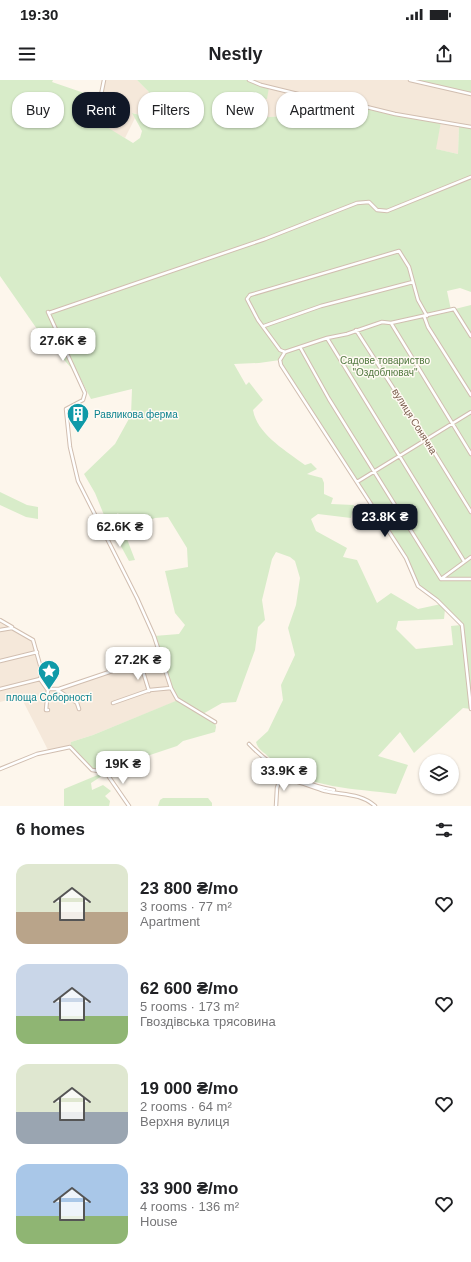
<!DOCTYPE html>
<html lang="en">
<head>
<meta charset="utf-8">
<style>
  :root { --surface:#fff; --page:#f6f6f6; --text:#202124; --muted:#757577; --accent:#111827 }
  body { margin:0; font-family:Helvetica,sans-serif; background:var(--page); color:var(--text); height:100vh; display:flex; flex-direction:column; font-size:15px; white-space:nowrap }
  * { box-sizing:border-box; margin:0 }
  p { font-size:13px; color:var(--muted) }
  .icon { flex:none; width:22px; height:22px; fill:none; stroke:currentColor; stroke-width:2; stroke-linecap:round; stroke-linejoin:round }
  .map { position:relative; height:726px; overflow:hidden }
  .side { display:flex; flex-direction:column; background:var(--surface); flex:1 }
  .side>* { flex:none }
  .guide { position:absolute; left:12px; top:12px; width:447px; height:36px; display:flex; gap:8px }
  .controls { position:absolute; left:419px; top:674px; display:grid; gap:8px }
  .controls a { display:grid; place-items:center; width:40px; height:40px; border-radius:50%; background:var(--surface); box-shadow:0 1px 3px #0004; font-size:20px }
  .price { position:absolute; translate:-50% -34px; padding:0 9px; border-radius:8px; background:#fff; color:#222; font-size:13px; line-height:26px; filter:drop-shadow(0 1px 2px #0008) }
  .price::after { content:''; position:absolute; left:50%; top:24px; width:12px; height:9px; margin-left:-6px; background:inherit; clip-path:polygon(0 0,100% 0,50% 100%) }
  .price.active { background:var(--accent); color:#fff }
  ul { padding:0; list-style:none }
  li { display:flex; align-items:center; gap:12px; height:100px; padding:0 16px }
  li span { display:grid; place-items:center; flex:none; width:112px; height:80px; border-radius:12px; color:#555 }
  li>.icon { margin-inline-start:auto }
  span .icon { width:48px; height:48px; fill:#fffc; stroke-width:1 }
  li b { font-size:17px }
  h2 { display:flex; justify-content:space-between; align-items:center; height:48px; padding:0 16px; font-size:17px }
  .chip { padding:0 14px; border-radius:16px; background:var(--surface); box-shadow:0 1px 3px #0004; font-size:14px; line-height:36px }
  .chip.active { background:var(--accent); color:#fff }
  .status { display:flex; justify-content:space-between; align-items:center; height:28px; padding:0 20px; background:var(--surface); direction:ltr }
  .status svg { height:11px; fill:currentColor }
  header { display:flex; justify-content:space-between; align-items:center; height:52px; padding:0 16px; background:var(--surface); font-size:18px; font-weight:800 }
  .map>svg:first-child { display:block }
</style>
</head>
<body>
<div class="status"><b>19:30</b><svg viewBox="0 0 49 12"><path d="M0 12V9h3v3zM5 12V6h3v6zM10 12V3h3v9zM15 12V0h3v12zM26 1h20v11H26zM47 4h2v5h-2z"/></svg></div>
<header><svg class="icon" aria-label="menu" viewBox="0 0 24 24"><path d="M4 6h16M4 12h16M4 18h16"/></svg>Nestly<svg class="icon" aria-label="share" viewBox="0 0 24 24"><path d="M12 15V3M7 8l5-5 5 5M5 13v7h14v-7"/></svg></header>
<div class="map">
<svg width="471" height="726" viewBox="0 0 471 726">
  <rect width="100%" height="100%" fill="#fdf6ec"/>
  <path fill="#f5e8da" d="M104 0H137L149 12 140 35 133 33 135 38 125 58 108 49 117 31 100 24Z
    M249 0H410L471 14V47L459 45 458 74 435 69 441 42 319 29 313 44 295 39 294 26 288 25 284 36 256 38 243 36Z
    M0 540 33 560 42 592 40 599 47 609H59L160 574 179 620 93 655 71 662 70 667 49 672 22 619 14 618 0 622Z"/>
  <path fill="#d8ecc9" fill-rule="evenodd" d="M0 0H53L52 2 90 15 91 32 97 41 133 63 140 58 142 51 132 33 140 35 149 12 137 0H249L269 7 267 19 247 15 243 36 256 38 284 36 288 25 294 26 295 39 313 44 319 29H327L329 20 334 19 395 34 441 42 436 69 458 74 459 45 471 47V212L460 208 447 211 451 230 471 225V629L463 628 414 673 400 652 378 676 408 685 396 714C352 708 305 709 270 678 264 672 258 670 256 662L268 651 283 620 281 605 295 575 288 548 296 525 300 498 295 481 290 477 276 472 272 479 262 520 265 540 258 547 255 570 236 622 222 623 201 635 215 642 216 647 215 652 183 661 177 666 132 681 118 683 99 691 92 690 70 667 71 662 93 655 178 620 171 608 154 556 179 554 185 545 175 533 165 491 188 487 187 468 168 437 155 438 140 444 117 433 135 480 129 481 104 435 95 413 84 394 115 364 131 335 132 309 91 319 80 298 37 249 0 196ZM280 280 281 285 406 478 418 506 441 524 418 529 391 513 377 523 357 480 343 477 347 468 316 451 311 439 318 434 351 438 354 425 331 424 333 418 324 414V403L322 398 307 394 317 389 311 383 305 385C286 371 257 354 253 330L263 320 249 302 246 305 234 284 259 283ZM445 529 461 545 451 546 453 565 416 569 396 549 398 541 444 539Z
    M410 0H471V14Z
    M0 412 27 425 38 427V439L26 437 0 425Z
    M105 692V694L91 703 92 710 103 705 111 711 105 716 110 721 109 726H64V709Z
    M163 718H208L212 723V726H158L160 720Z"/>
  <g fill="none" stroke-linecap="round" stroke-linejoin="round">
    <g stroke="#d1beb0" stroke-width="4.5">
      <path id="minor" d="M249 0 261 5 306 16 334 19 395 34 471 47
        M410 0 471 14
        M99 25 104 0
        M48 232 85 313 83 320 66 329 70 367 78 401 137 518 154 556 171 608 177 619 215 642
        M49 233 265 159 357 123 369 122 377 130 387 131 471 97
        M424 236 428 247 471 315
        M391 243 471 374
        M264 246 321 226 413 202
        M356 250 426 359 471 432
        M471 256 454 229 391 243 382 242 347 254 327 258 285 272 280 280 281 285 406 478 418 506 437 520 462 545 471 629
        M327 258 464 481
        M300 267 329 319 441 499H471
        M285 272 280 270 258 240 247 219 250 215 399 171 409 187 418 220 427 236
        M357 402 471 332
        M441 499 471 477
        M0 540 12 547
        M0 550 12 548 33 560 42 592 40 599 0 609
        M0 581 37 572
        M40 599 47 609H59L136 583 141 585 149 611
        M48 609 46 630H48
        M56 609 77 623 79 629
        M113 623 150 610 171 608
        M249 664C273 689 300 704 334 710
        M108 687 109 697 129 726
        M0 689 37 674 70 667 92 690 99 691
        M281 691 283 699C297 700 311 707 325 711 342 715 361 713 375 726
        M276 726 277 708 281 696"/>
    </g>
    <use href="#minor" stroke="#fff" stroke-width="2.5"/>
  </g>
  <defs>
    <g id="building-pin" transform="scale(1.15)"><path d="M0 17L-7.5 6A9.5 9.5 0 1 1 7.5 6Z" fill="#0f9aa8" stroke="#fffaf3"/><path d="M-4-6H4V6H1V3H-1V6H-4ZM-2.5-4.3h1.7v1.8h-1.7ZM.8-4.3h1.7v1.8H.8ZM-2.5-1h1.7V.8h-1.7ZM.8-1h1.7V.8H.8Z" fill="#fff"/></g>
    <g id="sight-pin" transform="scale(1.15)"><path d="M0 17L-7.5 6A9.5 9.5 0 1 1 7.5 6Z" fill="#0f9aa8" stroke="#fffaf3"/><path d="M0-6L1.8-2.2L6-1.7L2.9 1.2L3.7 5.4L0 3.3L-3.7 5.4L-2.9 1.2L-6-1.7L-1.8-2.2Z" fill="#fff"/></g>
  </defs>
  <g fill-rule="evenodd">
    <use href="#building-pin" x="78" y="334"/>
    <use href="#sight-pin" x="49" y="591"/>
  </g>
  <g text-anchor="middle" stroke-width="3" stroke-linejoin="round" paint-order="stroke">
    <g font-size="10" fill="#537a41" stroke="#fffaf3">
      <text x="385" y="284">Садове товариство<tspan x="385" dy="12">"Оздоблювач"</tspan></text>
    </g>
    <g font-size="10" fill="#0d838f" stroke="#fffaf3" text-anchor="start">
      <text x="94" y="338">Равликова ферма</text>
      <text x="49" y="621" text-anchor="middle">площа Соборності</text>
    </g>
    <g font-size="10" fill="#7a5c4d" stroke="#fffaf3">
      <text transform="translate(415 341) rotate(58)" y="4">вулиця Сонячна</text>
    </g>
  </g>
</svg>
<div class="controls">
<a><svg class="icon" aria-label="layers" viewBox="0 0 24 24"><path d="M12 4l9 5-9 5-9-5zM3 14l9 5 9-5"/></svg></a>
</div>
<b class="price" style="left:63px;top:282px">27.6K ₴</b>
<b class="price active" style="left:385px;top:458px">23.8K ₴</b>
<b class="price" style="left:120px;top:468px">62.6K ₴</b>
<b class="price" style="left:138px;top:601px">27.2K ₴</b>
<b class="price" style="left:123px;top:705px">19K ₴</b>
<b class="price" style="left:284px;top:712px">33.9K ₴</b>
<div class="guide">
<a class="chip">Buy</a>
<a class="chip active">Rent</a>
<a class="chip">Filters</a>
<a class="chip">New</a>
<a class="chip">Apartment</a>
</div>
</div>
<section class="side">
<h2>6 homes<svg class="icon" aria-label="filters" viewBox="0 0 24 24"><path d="M4 7h16M4 17h16"/><circle cx="9" cy="7" r="2"/><circle cx="15" cy="17" r="2"/></svg></h2>
<ul>
<li><span style="background:linear-gradient(#dfe7d0 60%,#b9a48a 0)"><svg class="icon" aria-label="home" viewBox="0 0 24 24"><path d="M3 11l9-7 9 7M6 9v11h12V9"/></svg></span><div><b>23 800 ₴/mo</b><p>3 rooms · 77 m²</p><p>Apartment</p></div><svg class="icon" aria-label="heart" viewBox="0 0 24 24"><path d="M12 20l-8-8c-3-5 5-10 8-4 3-6 11-1 8 4z"/></svg></li>
<li><span style="background:linear-gradient(#c9d6e8 65%,#8fb573 0)"><svg class="icon" aria-label="home" viewBox="0 0 24 24"><path d="M3 11l9-7 9 7M6 9v11h12V9"/></svg></span><div><b>62 600 ₴/mo</b><p>5 rooms · 173 m²</p><p>Гвоздівська трясовина</p></div><svg class="icon" aria-label="heart" viewBox="0 0 24 24"><path d="M12 20l-8-8c-3-5 5-10 8-4 3-6 11-1 8 4z"/></svg></li>
<li><span style="background:linear-gradient(#dfe7d0 60%,#9aa5b1 0)"><svg class="icon" aria-label="home" viewBox="0 0 24 24"><path d="M3 11l9-7 9 7M6 9v11h12V9"/></svg></span><div><b>19 000 ₴/mo</b><p>2 rooms · 64 m²</p><p>Верхня вулиця</p></div><svg class="icon" aria-label="heart" viewBox="0 0 24 24"><path d="M12 20l-8-8c-3-5 5-10 8-4 3-6 11-1 8 4z"/></svg></li>
<li><span style="background:linear-gradient(#a9c7e8 65%,#8fb573 0)"><svg class="icon" aria-label="home" viewBox="0 0 24 24"><path d="M3 11l9-7 9 7M6 9v11h12V9"/></svg></span><div><b>33 900 ₴/mo</b><p>4 rooms · 136 m²</p><p>House</p></div><svg class="icon" aria-label="heart" viewBox="0 0 24 24"><path d="M12 20l-8-8c-3-5 5-10 8-4 3-6 11-1 8 4z"/></svg></li>
</ul>
</section>
</body>
</html>
